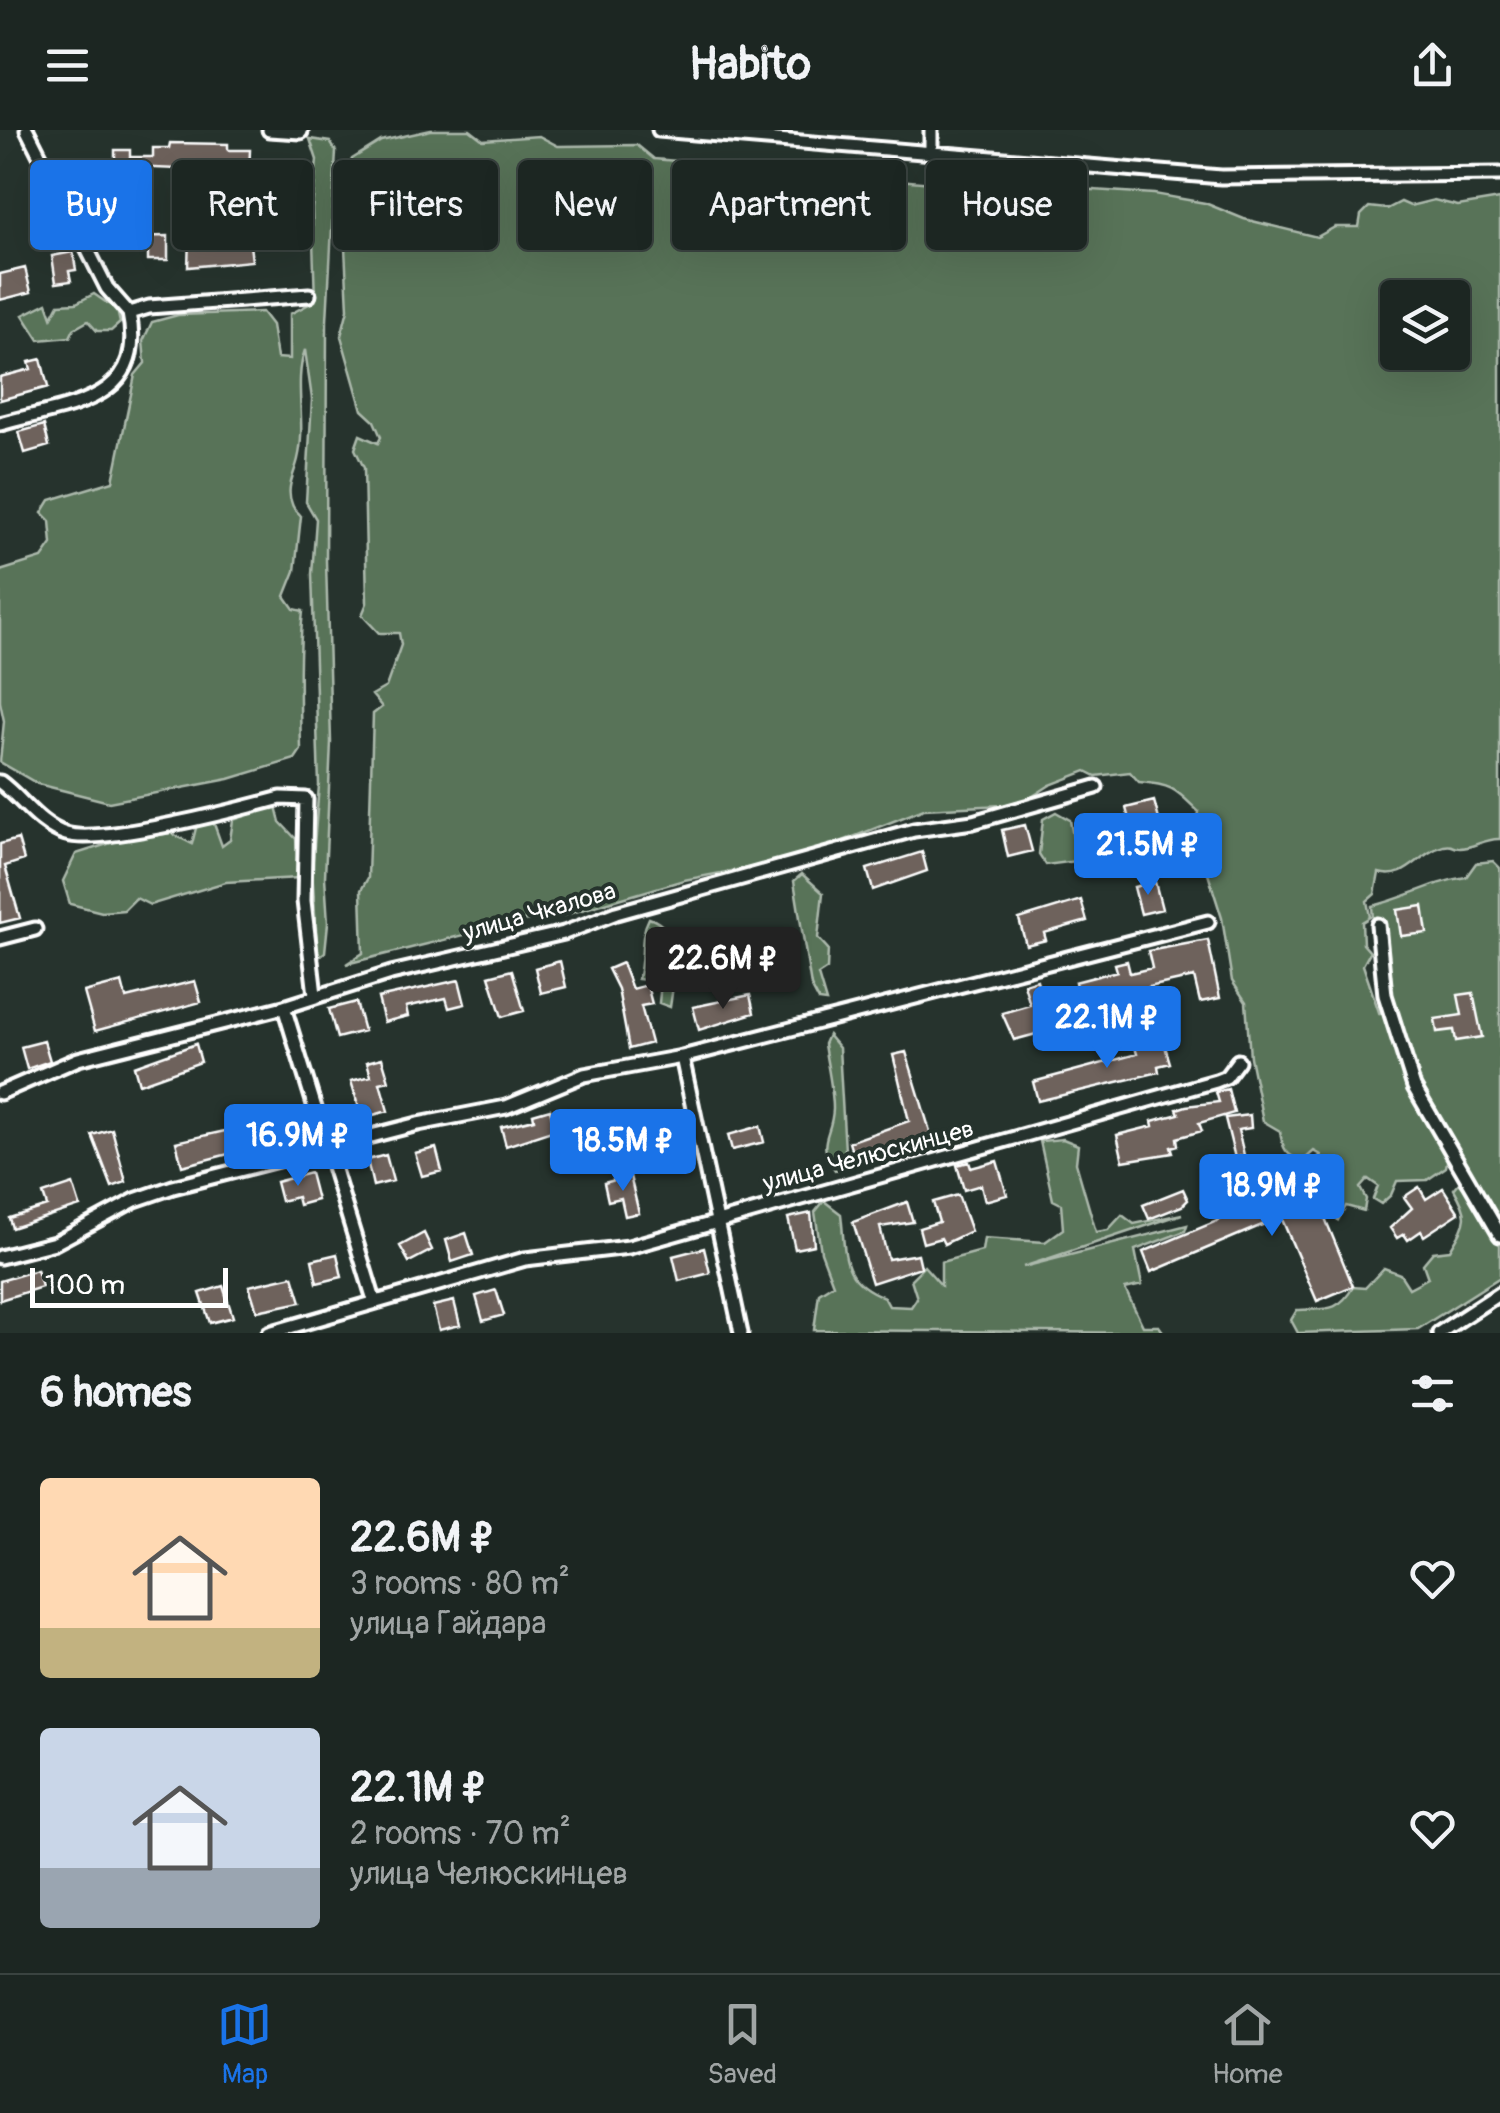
<!DOCTYPE html>
<html lang="en">
<head>
<meta charset="utf-8">
<style>
  :root { --surface:#1c2622; --page:#252e2a; --text:#f1f3f6; --muted:#a0a5a5; --line:#3a4340; --accent:#1a73e8 }
  body { margin:0; font-family:Pangolin,sans-serif; background:var(--page); color:var(--text); height:100vh; display:flex; flex-direction:column; font-size:38px; white-space:nowrap }
  * { box-sizing:border-box; margin:0 }
  p { font-size:32px; color:var(--muted) }
  .icon { flex:none; width:55px; height:55px; fill:none; stroke:currentColor; stroke-width:2; stroke-linecap:round; stroke-linejoin:round }
  .map { position:relative; height:1203px; overflow:hidden }
  .panel { display:flex; flex-direction:column; background:var(--surface); flex:1 }
  .panel>* { flex:none }
  .hud { position:absolute; left:30px; top:30px; width:1440px; height:90px; display:flex; gap:20px }
  .controls { position:absolute; left:1380px; top:150px; display:grid; gap:20px }
  .controls a { display:grid; place-items:center; width:90px; height:90px; border-radius:10px; background:var(--surface); box-shadow:0 10px 40px #0002,0 0 0 2px var(--line); font-size:50px }
  .scale { position:absolute; left:30px; bottom:25px; width:198px; box-sizing:border-box; padding-left:10px; border:5px solid #fff; border-top:0; font-size:28px; line-height:35px; white-space:nowrap; color:#fff; -webkit-text-stroke:8px #26332d; paint-order:stroke }
  .price { position:absolute; translate:-50% -85px; padding:0 22px; border-radius:10px; background:var(--accent); color:#fff; font-size:32px; line-height:65px; filter:drop-shadow(0 2px 5px #0008) }
  .price::after { content:''; position:absolute; left:50%; top:60px; width:30px; height:22px; margin-left:-15px; background:inherit; clip-path:polygon(0 0,100% 0,50% 100%) }
  .price.active { background:#222; color:#fff }
  ul { padding:0; list-style:none }
  li { display:flex; align-items:center; gap:30px; height:250px; padding:0 40px }
  li span { display:grid; place-items:center; flex:none; width:280px; height:200px; border-radius:10px; color:#555 }
  li>.icon { margin-inline-start:auto }
  span .icon { width:120px; height:120px; fill:#fffc; stroke-width:1 }
  li b { font-size:42px }
  h2 { display:flex; justify-content:space-between; align-items:center; height:120px; padding:0 40px; font-size:42px }
  .chip { padding:0 35px; border-radius:10px; background:var(--surface); box-shadow:0 10px 40px #0002,0 0 0 2px var(--line); font-size:35px; line-height:90px }
  .chip.active { background:var(--accent); color:#fff }
  header { display:flex; justify-content:space-between; align-items:center; height:130px; padding:0 40px; background:var(--surface); font-size:45px; font-weight:700 }
  .tab-bar { display:flex; justify-content:space-around; align-items:center; height:140px; border-top:2px solid var(--line); background:var(--surface); font-size:28px; color:var(--muted) }
  .tab-bar a { display:grid; justify-items:center; gap:5px }
  .tab-bar .active { color:var(--accent) }
  .map>svg:first-child { display:block }
</style>
</head>
<body>
<header><svg class="icon" aria-label="menu" viewBox="0 0 24 24"><path d="M4 6h16M4 12h16M4 18h16"/></svg>Habito<svg class="icon" aria-label="share" viewBox="0 0 24 24"><path d="M12 15V3M7 8l5-5 5 5M5 13v7h14v-7"/></svg></header>
<div class="map">
<svg width="1500" height="1203" viewBox="0 0 1500 1203">
  <rect width="100%" height="100%" fill="#26332d"/>
  <filter id="ink" filterUnits="userSpaceOnUse"><feTurbulence type="fractalNoise" baseFrequency=".01" numOctaves="2"/><feDisplacementMap in="SourceGraphic" scale="20" xChannelSelector="R" yChannelSelector="G"/><feConvolveMatrix kernelMatrix="1 2 1 2 8 2 1 2 1" color-interpolation-filters="sRGB"/></filter>
  <g filter="url(#ink)">
    <path fill="#587359" stroke="#acb9ac" stroke-width="2.5" fill-rule="evenodd" d="M431 0H470L483 10 539 6 558 16 637 15 654 29 944 54 961 44 984 53 1154 64 1205 73 1244 89 1317 107 1335 97H1359L1361 85 1369 77 1387 79 1401 72 1410 76 1434 70 1458 76 1500 69V709C1485 708 1474 718 1460 718 1450 718 1455 714 1444 716 1417 723 1408 751 1379 743L1375 764 1367 771 1370 787 1362 792 1363 814 1370 822 1363 835 1380 885 1372 776C1405 769 1431 752 1466 747L1476 733 1493 731 1500 738V1147L1418 1199 1298 1203 1291 1190 1297 1180C1324 1178 1338 1184 1353 1157L1365 1158 1384 1138 1400 1144 1409 1158 1428 1148 1423 1134 1433 1122 1450 1120C1467 1091 1471 1088 1454 1059L1459 1053 1474 1070 1448 1026 1446 1037 1427 1050 1397 1051 1391 1065 1381 1074 1373 1069 1378 1056 1368 1049 1360 1058 1366 1069 1364 1081 1346 1076 1338 1090 1330 1081 1333 1054 1320 1056 1309 1036 1321 1025 1314 1021 1304 1030C1286 1028 1282 1017 1280 1001L1263 991 1250 927 1246 872 1232 851 1222 788 1195 703 1199 682C1176 660 1175 655 1139 652L1130 642 1096 646 1086 641 1050 655 1030 668 1004 675 924 679 800 728 684 750 561 786 521 791 346 834 363 823 361 760 368 748 373 584 382 577 372 565 386 557 401 515 399 503H379L362 485 367 473 364 338 355 319 360 305 378 313 381 307 374 291 362 280 341 206 348 179 342 55 352 29 381 11ZM1398 168H1452V222H1398Z
      M310 9 330 12 336 21 327 191 326 431 331 612 325 747 328 793 325 822 318 828 312 740 319 655 312 444 316 389 306 372 312 269 305 220C293 253 307 293 298 329 295 343 285 358 292 374 293 379 298 382 301 386L295 441 285 466 294 479 303 481C298 527 300 572 301 620L295 629 229 649 109 672 38 654 0 632 4 591 0 572V441L42 428 52 414 50 391 42 383 50 370 113 351 135 245 145 233 143 211 152 192 178 185 262 182 272 195 277 228 290 229V184L315 171 312 79 317 30Z
      M94 164 117 180 120 193 111 201H97L88 191 74 199 70 207 39 210 23 185 47 173 52 187 59 174 76 173Z
      M273 664 280 692 296 709 299 748 226 752 150 775 136 768 124 780 102 782 70 774 63 751 76 724 114 712 171 703 192 714 197 694 213 691 222 716 230 710 233 690 262 680Z
      M1056 682 1070 690 1077 731 1046 735 1039 724 1043 689Z
      M802 744 823 763 818 808 828 819 827 839 818 845 826 872 819 871 811 856 794 751Z
      M649 788C685 800 674 849 670 877L659 873 661 852 638 849C645 827 638 809 649 788Z
      M828 905 839 918 846 1038 835 1040C815 1011 832 1007 833 979 833 958 827 935 824 914Z
      M1063 1009 1078 1015 1076 1033 1096 1102 1108 1100 1122 1085 1134 1094 1182 1084 1023 1137 1187 1095 1185 1101 1135 1120 1142 1155 1125 1159 1143 1196H1159L1164 1203 814 1200 819 1163 833 1154 821 1122 815 1082 824 1071 841 1084C846 1126 840 1150 884 1167L889 1176 911 1177 917 1168 911 1149 924 1136 941 1155V1132L982 1121 984 1108 1045 1112 1063 1099 1061 1074 1053 1070 1040 1011Z
      M1261 1027H1275L1286 1044C1275 1062 1258 1069 1237 1064L1240 1053 1229 1042 1253 1037Z"/>
    <path fill="#6e625c" stroke="#fff" stroke-width="2.5" d="M170 13 228 14V20H250L249 42 131 37 130 44H115V20H130V27H153V18H169Z
      M168 106V130H148V122H120V107Z
      M226 107H249L252 131 188 137 189 108Z
      M73 122 76 140 69 141 71 151 56 153 52 126Z
      M25 138 31 162 0 170V144Z
      M41 229 48 257 0 270V247L31 239 29 232Z
      M44 295 49 316 25 323 19 302Z
      M1154 671 1161 697 1133 704 1126 678Z
      M1025 695 1032 721 1008 727 1002 700Z
      M18 709 24 730 5 736 20 788 0 793V714Z
      M922 722 927 741 873 760 867 739Z
      M1155 752 1162 779 1141 784 1134 757Z
      M1081 770 1087 791 1044 803 1046 810 1026 815 1019 789Z
      M1423 776 1427 803 1401 806 1397 780Z
      M1208 810 1220 868 1200 872 1194 847 1149 857 1151 864 1081 879 1075 852 1117 841 1115 834 1127 831 1130 843 1152 838 1148 821Z
      M560 831 566 857 541 863 535 838Z
      M622 833 632 859 647 855 652 874 641 876 651 913 629 919 618 859 608 839Z
      M512 840 524 881 502 887 489 846Z
      M459 850 465 874 449 878 446 868 406 877 408 886 384 892 378 868Z
      M1037 850 1051 900 1014 910 1002 883 1030 875 1024 854Z
      M195 851 201 872 95 901 84 862 122 852 126 868Z
      M1473 863 1482 907 1456 911 1454 900 1437 902 1435 889 1462 885 1458 865Z
      M750 865 754 883 699 900 693 877Z
      M356 872 364 901 337 908 329 879Z
      M1162 906 1170 933 1158 936 1159 942 1038 971 1033 952 1137 924 1134 914Z
      M44 911 50 931 27 939 21 917Z
      M196 914 201 932 139 954 134 936Z
      M906 922 932 1008 854 1029 849 1012 909 991 893 925Z
      M382 928 389 951 380 953 388 981 362 988 351 951 371 946 367 932Z
      M1228 959 1234 983 1199 993 1202 1001 1177 1008 1178 1015 1171 1017 1173 1023 1123 1031 1117 1005 1153 996 1152 991 1179 984 1177 979 1186 976 1219 972 1216 962Z
      M550 979 555 1000 506 1016 501 997 534 989 533 984Z
      M1250 985 1251 998 1238 1000 1244 1025 1235 1028 1225 988Z
      M760 996 764 1012 732 1020 728 1005Z
      M112 999 126 1052 112 1057 92 1005Z
      M234 999 240 1021 182 1036 176 1012Z
      M436 1018 442 1041 422 1046 415 1023Z
      M386 1025 393 1051 373 1056 367 1030Z
      M997 1031 1007 1065 985 1071 981 1055 964 1060 957 1035 969 1032 971 1038Z
      M310 1043 317 1070 299 1075 297 1067 281 1071 276 1052Z
      M630 1046 639 1083 625 1086 621 1068 608 1071 604 1053Z
      M73 1054 80 1076 12 1098 9 1088 47 1076 43 1064Z
      M1305 1054 1313 1073 1318 1071 1353 1156 1317 1171 1281 1087 1151 1142 1143 1122Z
      M1419 1057 1426 1069 1443 1058 1459 1083 1424 1106 1421 1101 1408 1110 1404 1104 1397 1108 1390 1098 1412 1078 1404 1067Z
      M1183 1059 1188 1070 1182 1076 1149 1089 1143 1075Z
      M958 1065 971 1101 944 1114 941 1108 923 1113 919 1098 939 1092 933 1072Z
      M907 1072 913 1092 880 1097 888 1129 918 1124 921 1137 872 1153 853 1092Z
      M811 1083 814 1115 795 1119 788 1088Z
      M424 1103 432 1120 409 1132 400 1116Z
      M466 1103 473 1125 452 1132 446 1110Z
      M704 1118 710 1143 679 1151 673 1126Z
      M337 1124 342 1147 317 1153 312 1130Z
      M37 1140 42 1157 0 1170V1151Z
      M293 1146 301 1172 257 1181 249 1156Z
      M223 1156 233 1187 210 1193 200 1163Z
      M496 1160 504 1185 483 1191 476 1166Z
      M454 1171 460 1195 439 1200 433 1176Z"/>
    <g fill="none" stroke-linecap="round" stroke-linejoin="round">
      <g stroke="#fff" stroke-width="19">
        <path id="minor" d="M27 0 107 158 129 183
          M269 0 301 2
          M659 0 1221 47 1500 44
          M931 23V0
          M129 183 149 177 309 165
          M0 294C66 275 148 273 129 183
          M0 652C23 669 38 695 66 704 102 715 240 679 281 668L306 669 304 771 315 865
          M1378 795 1385 865 1414 957 1500 1105
          M0 808 35 799
          M284 877 374 1170
          M682 927 741 1203
          M0 963 78 929 284 877 391 843 564 803 616 783 914 700 973 692 1096 657
          M0 1127 55 1113 135 1070 173 1057 418 994 506 977 584 945 682 927 1208 792
          M269 1203 525 1129 629 1117 1216 951 1226 947 1238 931
          M1439 1203 1500 1163"/>
      </g>
      <use href="#minor" stroke="#26332d" stroke-width="11"/>
    </g>
  </g>
  <g text-anchor="middle" stroke-width="8" stroke-linejoin="round" paint-order="stroke">
    <g font-size="25" fill="#fff" stroke="#26332d">
      <text transform="translate(539 781) rotate(-16)" y="9">улица Чкалова</text>
      <text transform="translate(868 1025) rotate(-15)" y="9">улица Челюскинцев</text>
    </g>
  </g>
</svg>
<div class="controls">
<a><svg class="icon" aria-label="layers" viewBox="0 0 24 24"><path d="M12 4l9 5-9 5-9-5zM3 14l9 5 9-5"/></svg></a>
</div>
<div class="scale">100 m</div>
<b class="price" style="left:1148px;top:768px">21.5M ₽</b>
<b class="price active" style="left:723px;top:882px">22.6M ₽</b>
<b class="price" style="left:1107px;top:941px">22.1M ₽</b>
<b class="price" style="left:298px;top:1059px">16.9M ₽</b>
<b class="price" style="left:623px;top:1064px">18.5M ₽</b>
<b class="price" style="left:1272px;top:1109px">18.9M ₽</b>
<div class="hud">
<a class="chip active">Buy</a>
<a class="chip">Rent</a>
<a class="chip">Filters</a>
<a class="chip">New</a>
<a class="chip">Apartment</a>
<a class="chip">House</a>
</div>
</div>
<section class="panel">
<h2>6 homes<svg class="icon" aria-label="filters" viewBox="0 0 24 24"><path d="M4 7h16M4 17h16"/><circle cx="9" cy="7" r="2"/><circle cx="15" cy="17" r="2"/></svg></h2>
<ul>
<li><span style="background:linear-gradient(#ffd9b3 75%,#c2b280 0)"><svg class="icon" aria-label="home" viewBox="0 0 24 24"><path d="M3 11l9-7 9 7M6 9v11h12V9"/></svg></span><div><b>22.6M ₽</b><p>3 rooms · 80 m²</p><p>улица Гайдара</p></div><svg class="icon" aria-label="heart" viewBox="0 0 24 24"><path d="M12 20l-8-8c-3-5 5-10 8-4 3-6 11-1 8 4z"/></svg></li>
<li><span style="background:linear-gradient(#c9d6e8 70%,#9aa5b1 0)"><svg class="icon" aria-label="home" viewBox="0 0 24 24"><path d="M3 11l9-7 9 7M6 9v11h12V9"/></svg></span><div><b>22.1M ₽</b><p>2 rooms · 70 m²</p><p>улица Челюскинцев</p></div><svg class="icon" aria-label="heart" viewBox="0 0 24 24"><path d="M12 20l-8-8c-3-5 5-10 8-4 3-6 11-1 8 4z"/></svg></li>
</ul>
</section>
<nav class="tab-bar">
<a class="active"><svg class="icon" aria-label="map" viewBox="0 0 24 24"><path d="M3 6l6-2 6 2 6-2v14l-6 2-6-2-6 2zM9 4v14M15 6v14"/></svg>Map</a>
<a><svg class="icon" aria-label="saved" viewBox="0 0 24 24"><path d="M7 4h10v16l-5-4-5 4z"/></svg>Saved</a>
<a><svg class="icon" aria-label="home" viewBox="0 0 24 24"><path d="M3 11l9-7 9 7M6 9v11h12V9"/></svg>Home</a>
</nav>
</body>
</html>
